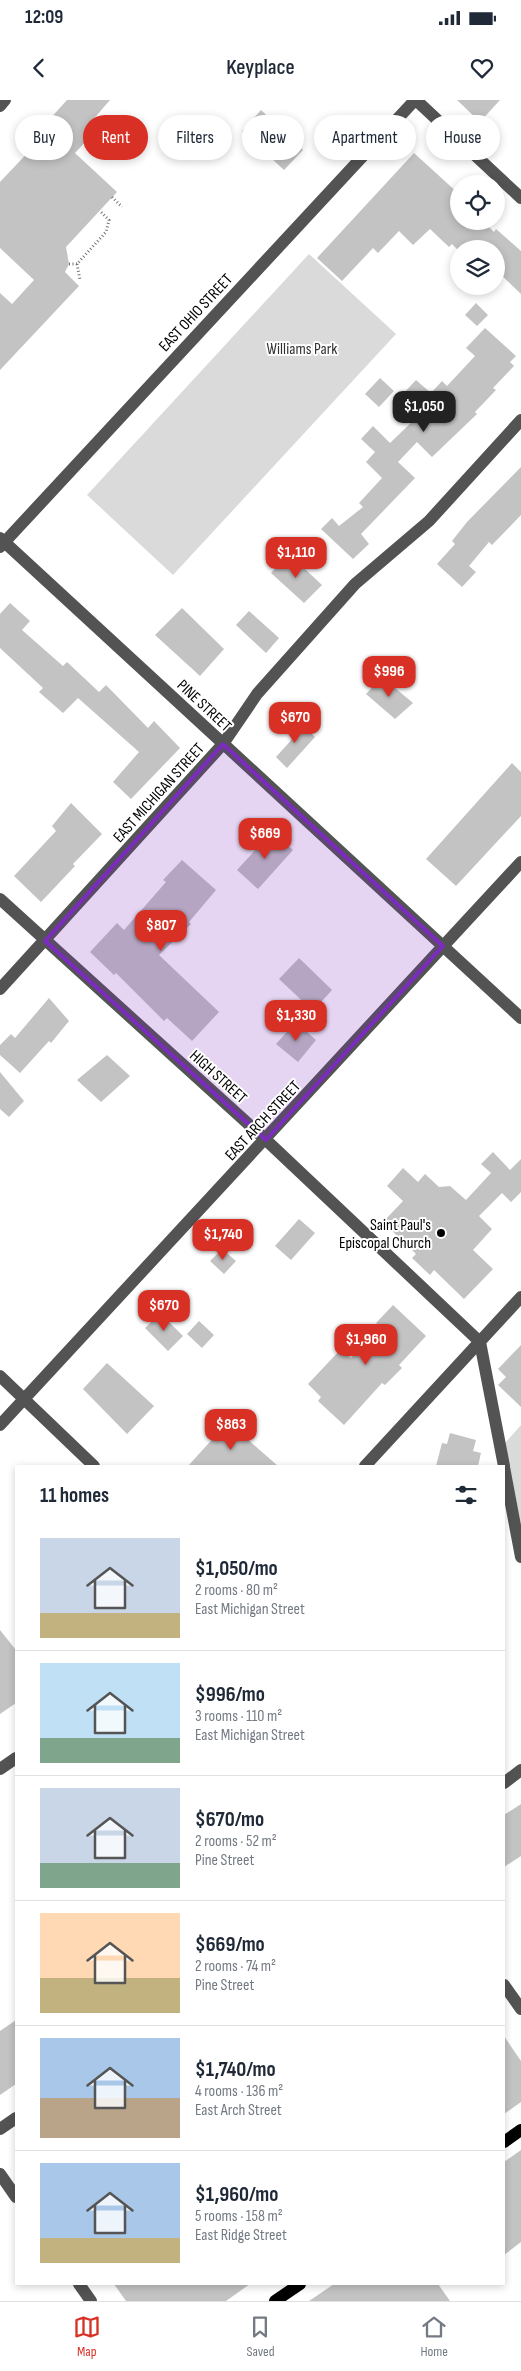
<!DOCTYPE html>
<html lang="en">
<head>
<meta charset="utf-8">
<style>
  :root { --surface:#fff; --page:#f6f6f7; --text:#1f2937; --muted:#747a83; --line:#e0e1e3; --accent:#d93025 }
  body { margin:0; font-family:"Sofia Sans Condensed",sans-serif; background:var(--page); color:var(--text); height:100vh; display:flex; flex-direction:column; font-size:19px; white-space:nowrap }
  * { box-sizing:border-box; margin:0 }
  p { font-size:16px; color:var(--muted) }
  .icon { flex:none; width:28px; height:28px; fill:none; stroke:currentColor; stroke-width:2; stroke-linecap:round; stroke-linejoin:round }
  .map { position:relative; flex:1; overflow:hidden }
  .panel { position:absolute; left:15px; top:1365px; width:490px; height:820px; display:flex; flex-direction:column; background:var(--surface); border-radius:0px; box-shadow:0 2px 8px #0003 }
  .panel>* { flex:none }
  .banner { position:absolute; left:15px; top:15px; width:491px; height:45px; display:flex; gap:10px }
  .tools { position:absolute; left:450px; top:75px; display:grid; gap:10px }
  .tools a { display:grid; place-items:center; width:55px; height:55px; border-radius:50%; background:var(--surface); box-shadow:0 2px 8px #0003; font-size:25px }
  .price { position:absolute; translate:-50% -42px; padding:0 11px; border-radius:10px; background:var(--accent); color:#fff; font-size:16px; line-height:32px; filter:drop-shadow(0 1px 2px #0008) }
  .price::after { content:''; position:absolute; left:50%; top:30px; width:15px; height:11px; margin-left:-8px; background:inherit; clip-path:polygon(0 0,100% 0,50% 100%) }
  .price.active { background:#222; color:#fff }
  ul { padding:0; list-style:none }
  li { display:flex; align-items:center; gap:15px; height:125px; padding:0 25px }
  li+li { border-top:1px solid var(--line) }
  li span { display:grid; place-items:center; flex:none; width:140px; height:100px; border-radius:0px; color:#555 }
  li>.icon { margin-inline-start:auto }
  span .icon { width:60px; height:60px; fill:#fffc; stroke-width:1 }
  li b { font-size:21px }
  h2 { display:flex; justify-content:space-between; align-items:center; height:60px; padding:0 25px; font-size:21px }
  .chip { padding:0 18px; border-radius:22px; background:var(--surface); box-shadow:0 2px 8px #0003; font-size:18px; line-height:45px }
  .chip.active { background:var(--accent); color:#fff }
  .status { display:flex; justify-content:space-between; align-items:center; height:35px; padding:0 25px; background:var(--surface); direction:ltr }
  .status svg { height:14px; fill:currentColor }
  header { display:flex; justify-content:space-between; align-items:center; height:65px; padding:0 25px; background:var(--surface); font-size:22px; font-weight:600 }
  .tabs { display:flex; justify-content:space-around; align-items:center; height:70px; border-top:1px solid var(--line); background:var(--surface); font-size:14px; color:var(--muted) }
  .tabs a { display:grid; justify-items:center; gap:2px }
  .tabs .active { color:var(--accent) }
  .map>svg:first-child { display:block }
</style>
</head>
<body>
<div class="status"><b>12:09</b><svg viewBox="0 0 49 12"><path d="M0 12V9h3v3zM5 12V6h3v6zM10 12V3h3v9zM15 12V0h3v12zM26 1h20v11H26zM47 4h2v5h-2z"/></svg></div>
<header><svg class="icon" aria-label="back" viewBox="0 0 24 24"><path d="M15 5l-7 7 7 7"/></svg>Keyplace<svg class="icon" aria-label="heart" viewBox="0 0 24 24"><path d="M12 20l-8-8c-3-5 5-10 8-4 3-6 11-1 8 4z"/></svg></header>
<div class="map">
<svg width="521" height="2201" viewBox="0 0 521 2201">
  <rect width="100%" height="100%" fill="#fff"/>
  <path fill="#dadada" d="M309 154 396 234 173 475 87 395Z
    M521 1325V1424L505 1343Z"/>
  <path fill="#c3c3c3" d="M67 0H110L84 30 91 36 75 53 117 92 66 147 69 164 65 172 79 186 0 270V193L12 204 34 180 0 148V82L52 27 47 22Z
    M457 0H500L480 22Z
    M261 10 303 50 284 70 242 31Z
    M414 53 459 94V121H483L494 132 496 129 521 151V194L496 170V149H457L452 144 449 147 430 129 413 145 399 131 378 153 373 148 342 181 317 158Z
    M476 203 488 215 477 226 465 215Z
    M485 228 516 256 510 262 514 266 493 288 496 290 475 312 477 314 432 357 417 342 398 362 415 378 361 434 369 444 353 459 321 429 332 418 339 426 363 407 359 403 382 378 366 362 375 352 361 339 373 326 390 343 418 316 399 298 416 280 431 293 442 281 447 286 475 256 466 248Z
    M380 278 394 291 379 307 365 294Z
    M521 367V415L492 445 489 442 469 466 476 472 462 487 437 464 455 444 452 441 467 422Z
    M289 454 322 485 304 503 271 473Z
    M10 503 30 521 22 530 63 566 67 562 99 592 106 585 148 628 154 621 180 648 131 699 113 682 139 652 78 598 63 613 39 592 43 588 0 548V514Z
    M182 508 224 549 200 576 155 535Z
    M249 511 279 538 266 553 236 525Z
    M382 577 413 603 395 619 366 594Z
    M297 620 315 637 287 668 276 657 294 637 287 631Z
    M512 663 521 672V716L456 786 426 759Z
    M71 703 102 734 73 764 75 766 41 802 14 776 56 731 52 726Z
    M272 732 293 750 258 789 237 770Z
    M182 760 216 790 189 822 191 824 159 855 219 912 192 941 167 918 164 921 116 873 114 875 90 852 117 823 124 830 166 782 163 780Z
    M299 858 332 890 313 911 279 879Z
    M49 898 69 921 51 943 49 941 20 973 0 955V945L11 934 15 938Z
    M296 922 316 940 298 962 276 944Z
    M107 955 130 976 101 1002 77 980Z
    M0 972 24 1001 9 1017 0 1009Z
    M493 1052 510 1070 521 1059V1092L511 1102 502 1093 479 1116 492 1129 473 1150 493 1169 464 1199 434 1170 430 1175 412 1158 416 1154 383 1122 403 1101 387 1086 403 1068 418 1082 425 1074 439 1087 450 1086 466 1100 491 1073 481 1064Z
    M299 1119 315 1133 291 1160 275 1146Z
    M222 1149 236 1161 224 1174 210 1161Z
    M393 1205 426 1236 399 1265 402 1268 385 1285 382 1283 344 1325 318 1301 321 1297 308 1284 341 1249 351 1258 381 1228 376 1223Z
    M160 1213 183 1236 168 1251 145 1228Z
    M199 1221 214 1235 202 1248 187 1234Z
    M521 1245V1307L498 1285 506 1277 498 1269Z
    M107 1263 154 1306 127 1334 83 1289Z
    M228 1322 278 1366H188Z
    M450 1333 476 1340 473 1351 481 1353 478 1366H436L442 1343 447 1344Z
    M0 1530 16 1550V1603L0 1614Z
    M521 1704V1756L504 1767V1715Z
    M16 1920V1984L0 1995V1931Z
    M504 1936 521 1961V2002L504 2014Z
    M521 2050V2142L504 2155V2062Z
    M114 2184H250L226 2201H126Z
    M334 2184H438L450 2201H309Z"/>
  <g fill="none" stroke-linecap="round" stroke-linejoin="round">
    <path stroke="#757575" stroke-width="3" stroke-dasharray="1 2.5" stroke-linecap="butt" d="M112 97 122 107
      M69 164H77L106 132 109 120 100 111
      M77 164 80 180"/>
    <path stroke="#535353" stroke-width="12" d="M416 0 521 98
      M0 6 5 0
      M0 438 521 918
      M0 447 415 0
      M0 799 266 1040 480 1242 504 1366
      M0 889 223 644 257 594 355 484 429 421 521 320
      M0 1276 94 1366
      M0 1325 521 762
      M365 1366 521 1197
      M504 1367 521 1457
      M0 1669 16 1658
      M504 1683 521 1670
      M504 1885 521 1909
      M0 2029 16 2018
      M0 2074 16 2097
      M79 2184 91 2201"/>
    <path stroke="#000" stroke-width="12" d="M504 2042 521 2030
      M275 2201 300 2184"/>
  </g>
  <path fill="#7b2cbf" fill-opacity="0.2" stroke="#7b2cbf" stroke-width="4" stroke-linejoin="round" d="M223 644 443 846 266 1040 45 841Z"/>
  <circle fill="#000" stroke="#fff" stroke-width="2" cx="441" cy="1133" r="5"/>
  <g text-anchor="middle" stroke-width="4" stroke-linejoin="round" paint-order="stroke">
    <g font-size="16" fill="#000" stroke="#fff">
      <text transform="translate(195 212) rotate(-47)" y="6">EAST OHIO STREET</text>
      <text transform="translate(205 605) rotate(43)" y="6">PINE STREET</text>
      <text transform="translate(158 692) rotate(-48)" y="6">EAST MICHIGAN STREET</text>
      <text transform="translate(219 976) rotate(42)" y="6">HIGH STREET</text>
      <text transform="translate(262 1020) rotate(-47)" y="6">EAST ARCH STREET</text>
    </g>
    <g font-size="16" fill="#313131" stroke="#fff">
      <text x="302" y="254">Williams Park</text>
    </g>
    <g font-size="16" fill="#000" stroke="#fff" text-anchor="end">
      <text x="431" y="1130">Saint Paul's<tspan x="431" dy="18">Episcopal Church</tspan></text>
    </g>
  </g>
</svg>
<div class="tools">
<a><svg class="icon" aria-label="locate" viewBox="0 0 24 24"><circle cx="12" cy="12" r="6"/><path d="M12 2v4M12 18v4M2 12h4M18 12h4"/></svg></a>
<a><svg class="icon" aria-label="layers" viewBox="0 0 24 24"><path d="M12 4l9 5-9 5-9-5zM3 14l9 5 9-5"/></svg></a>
</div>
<b class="price active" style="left:424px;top:333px">$1,050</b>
<b class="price" style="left:296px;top:479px">$1,110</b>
<b class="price" style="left:389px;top:598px">$996</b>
<b class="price" style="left:295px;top:644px">$670</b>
<b class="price" style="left:265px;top:760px">$669</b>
<b class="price" style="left:161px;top:852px">$807</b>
<b class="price" style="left:296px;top:942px">$1,330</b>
<b class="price" style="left:223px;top:1161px">$1,740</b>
<b class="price" style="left:164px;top:1232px">$670</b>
<b class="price" style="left:366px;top:1266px">$1,960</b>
<b class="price" style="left:231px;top:1351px">$863</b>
<div class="banner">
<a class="chip">Buy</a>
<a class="chip active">Rent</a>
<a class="chip">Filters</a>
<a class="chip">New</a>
<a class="chip">Apartment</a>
<a class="chip">House</a>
</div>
<section class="panel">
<h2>11 homes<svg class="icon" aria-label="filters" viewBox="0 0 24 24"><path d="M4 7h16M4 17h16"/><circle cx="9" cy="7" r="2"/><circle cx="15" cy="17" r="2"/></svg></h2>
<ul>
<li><span style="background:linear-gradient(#c9d6e8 75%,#c2b280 0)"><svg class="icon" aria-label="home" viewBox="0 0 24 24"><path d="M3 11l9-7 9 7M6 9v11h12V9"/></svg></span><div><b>$1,050/mo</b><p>2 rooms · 80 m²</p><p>East Michigan Street</p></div></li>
<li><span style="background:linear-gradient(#bfe0f5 75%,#7fa58c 0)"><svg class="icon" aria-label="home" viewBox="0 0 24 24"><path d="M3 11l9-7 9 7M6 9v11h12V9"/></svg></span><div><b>$996/mo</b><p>3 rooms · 110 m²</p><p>East Michigan Street</p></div></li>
<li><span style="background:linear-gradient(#c9d6e8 75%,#7fa58c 0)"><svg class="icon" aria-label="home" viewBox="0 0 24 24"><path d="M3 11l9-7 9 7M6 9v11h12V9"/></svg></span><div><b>$670/mo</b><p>2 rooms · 52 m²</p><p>Pine Street</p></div></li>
<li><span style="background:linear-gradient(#ffd9b3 65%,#c2b280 0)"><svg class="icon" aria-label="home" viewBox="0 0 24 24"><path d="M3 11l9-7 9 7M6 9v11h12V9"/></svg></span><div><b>$669/mo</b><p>2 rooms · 74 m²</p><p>Pine Street</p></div></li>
<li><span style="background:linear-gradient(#a9c7e8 60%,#b9a48a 0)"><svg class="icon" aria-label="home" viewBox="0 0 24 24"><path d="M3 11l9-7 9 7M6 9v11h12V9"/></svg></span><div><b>$1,740/mo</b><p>4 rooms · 136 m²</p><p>East Arch Street</p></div></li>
<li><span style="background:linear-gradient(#a9c7e8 75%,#c2b280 0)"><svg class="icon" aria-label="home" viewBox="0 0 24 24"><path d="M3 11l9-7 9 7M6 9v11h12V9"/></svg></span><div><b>$1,960/mo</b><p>5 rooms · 158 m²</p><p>East Ridge Street</p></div></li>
</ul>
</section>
</div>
<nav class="tabs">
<a class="active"><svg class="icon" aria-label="map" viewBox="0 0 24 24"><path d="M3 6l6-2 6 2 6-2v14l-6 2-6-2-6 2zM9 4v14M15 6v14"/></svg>Map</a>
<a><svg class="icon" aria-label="saved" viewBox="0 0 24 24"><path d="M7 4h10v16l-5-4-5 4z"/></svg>Saved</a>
<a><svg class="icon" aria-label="home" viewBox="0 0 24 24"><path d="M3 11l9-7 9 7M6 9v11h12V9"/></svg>Home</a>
</nav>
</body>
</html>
